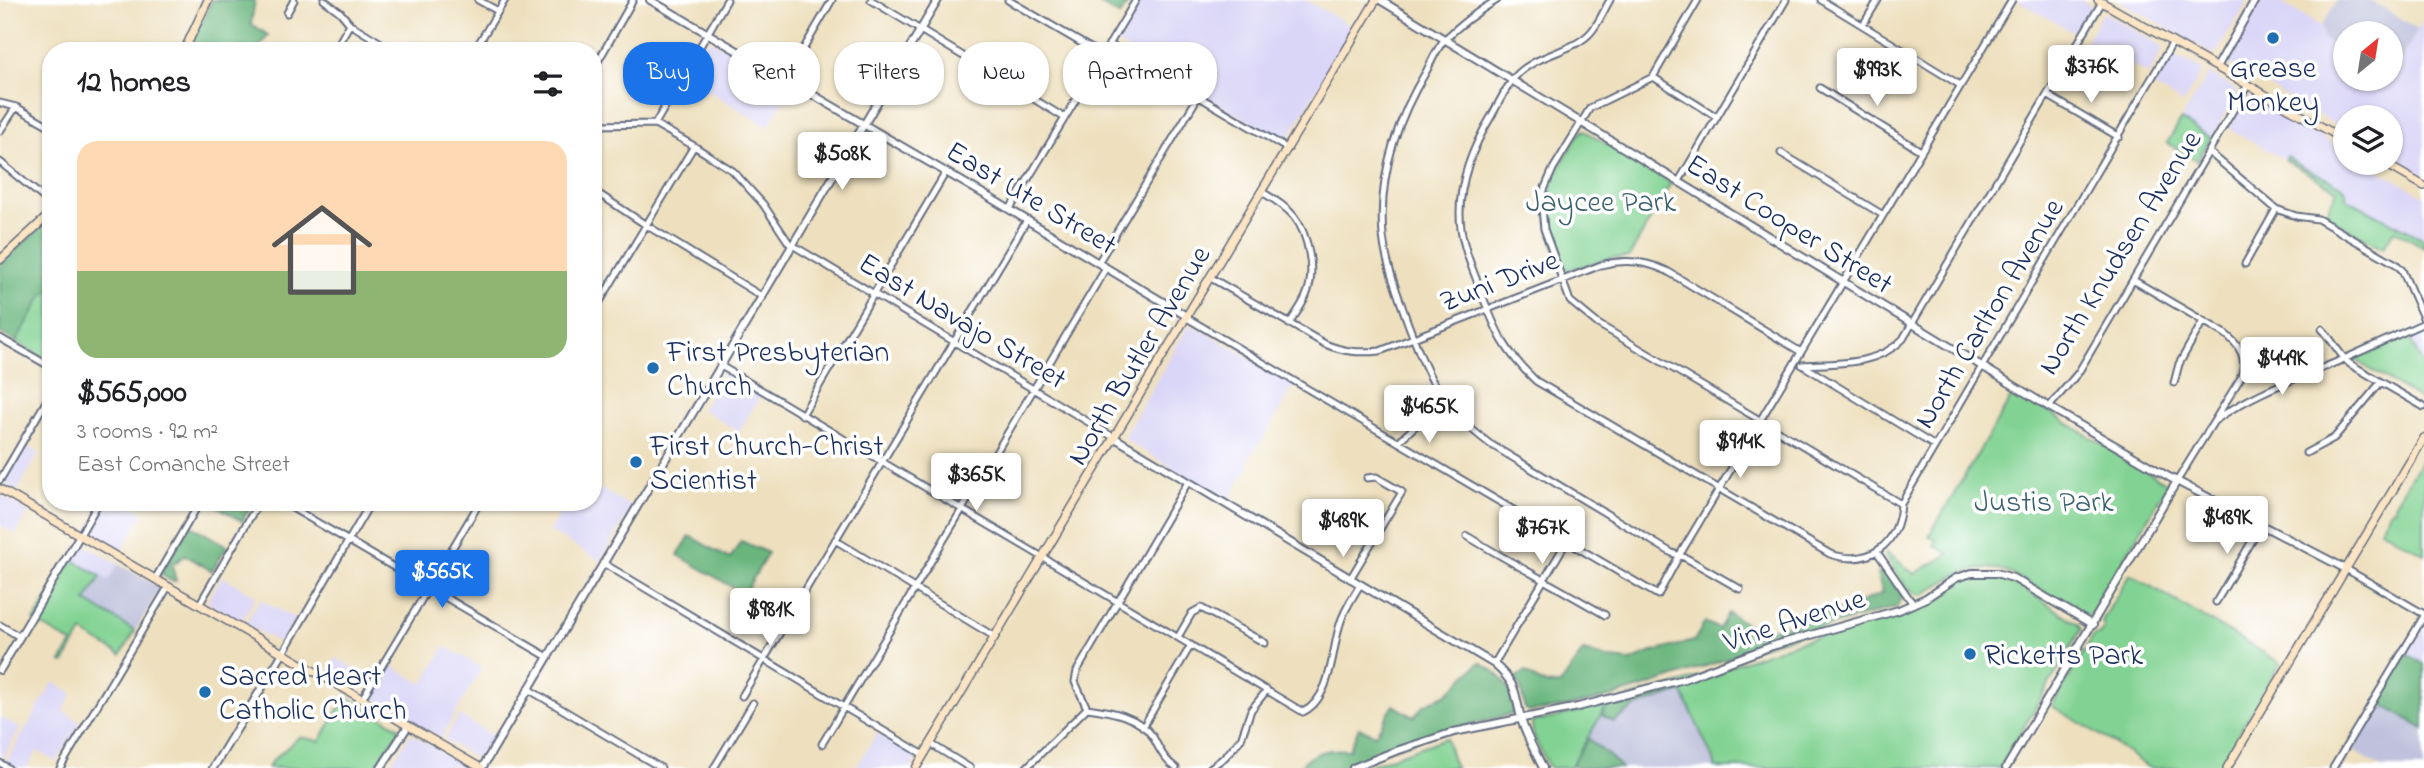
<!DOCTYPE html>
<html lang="en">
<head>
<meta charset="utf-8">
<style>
  :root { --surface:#fff; --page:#f6f6f6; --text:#202124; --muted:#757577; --accent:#1a73e8 }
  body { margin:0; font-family:"Indie Flower",sans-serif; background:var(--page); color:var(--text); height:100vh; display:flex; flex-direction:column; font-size:26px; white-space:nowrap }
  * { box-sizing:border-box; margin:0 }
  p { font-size:23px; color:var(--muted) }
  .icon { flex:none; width:38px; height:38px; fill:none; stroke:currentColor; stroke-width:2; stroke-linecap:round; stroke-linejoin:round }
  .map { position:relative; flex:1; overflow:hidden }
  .panel { position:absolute; left:42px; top:42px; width:560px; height:469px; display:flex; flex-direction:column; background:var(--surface); border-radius:28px; box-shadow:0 2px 5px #0004 }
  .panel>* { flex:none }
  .hud { position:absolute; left:623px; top:42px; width:665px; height:63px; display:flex; gap:14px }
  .needle { width:46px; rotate:30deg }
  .fabs { position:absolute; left:2333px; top:21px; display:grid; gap:14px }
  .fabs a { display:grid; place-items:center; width:70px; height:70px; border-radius:50%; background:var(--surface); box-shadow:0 2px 5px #0004; font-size:35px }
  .price { position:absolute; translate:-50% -60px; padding:0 16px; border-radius:7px; background:#fff; color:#222; font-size:23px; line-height:46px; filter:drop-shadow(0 2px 4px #0008) }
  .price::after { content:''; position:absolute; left:50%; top:42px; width:21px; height:16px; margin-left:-10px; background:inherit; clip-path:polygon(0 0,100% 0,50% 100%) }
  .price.selected { background:var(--accent); color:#fff }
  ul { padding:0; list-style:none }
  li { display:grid; align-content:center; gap:14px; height:371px; padding:0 35px }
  li span { display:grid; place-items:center; height:217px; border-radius:21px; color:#555 }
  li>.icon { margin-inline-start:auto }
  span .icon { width:126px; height:126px; fill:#fffc; stroke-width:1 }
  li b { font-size:30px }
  h2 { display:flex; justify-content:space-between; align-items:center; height:84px; padding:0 35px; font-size:30px }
  .tag { padding:0 24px; border-radius:28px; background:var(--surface); box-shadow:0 2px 5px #0004; font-size:24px; line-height:63px }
  .tag.selected { background:var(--accent); color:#fff }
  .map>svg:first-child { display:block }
</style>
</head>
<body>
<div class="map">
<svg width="2424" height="768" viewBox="0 0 2424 768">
  <rect width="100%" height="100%" fill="#fff"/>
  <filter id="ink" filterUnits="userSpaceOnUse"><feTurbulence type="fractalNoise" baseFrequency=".0143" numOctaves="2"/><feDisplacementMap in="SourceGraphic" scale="14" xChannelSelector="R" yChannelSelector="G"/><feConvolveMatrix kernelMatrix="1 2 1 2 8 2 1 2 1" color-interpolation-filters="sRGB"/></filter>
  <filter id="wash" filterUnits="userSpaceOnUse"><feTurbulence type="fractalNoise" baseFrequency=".00686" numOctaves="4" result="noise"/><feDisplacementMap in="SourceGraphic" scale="28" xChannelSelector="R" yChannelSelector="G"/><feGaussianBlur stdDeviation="1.57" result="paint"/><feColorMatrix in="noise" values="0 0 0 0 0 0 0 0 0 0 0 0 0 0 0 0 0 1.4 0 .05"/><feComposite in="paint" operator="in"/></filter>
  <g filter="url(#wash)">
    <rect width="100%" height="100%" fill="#eee0be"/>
    <path fill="#dad6f7" d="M1142 0H1306L1354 28 1288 138 1282 141 1118 44 1117 40Z
      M2017 0H2082L2094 9 2078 35Z
      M2118 0H2249L2215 55Z
      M2261 0H2276L2321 26 2324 40 2345 53V79H2390L2424 18V175L2391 156 2390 117H2345V130L2227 63Z
      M2105 13 2163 47 2149 75 2121 59 2119 62 2085 42 2102 14Z
      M711 40 791 87 768 127 686 77 707 41Z
      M2173 55 2203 70 2183 104 2154 87Z
      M2209 73 2238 91 2211 138 2181 120Z
      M2251 97 2345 151V163H2366L2424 196V239L2346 199 2345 189 2334 181 2301 167 2287 157 2285 160 2229 128 2247 98Z
      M1194 326 1295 384 1265 436 1246 461 1250 464 1228 501 1127 441 1124 436 1188 327Z
      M2424 327V368L2408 334Z
      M724 373 761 395 739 432 702 409Z
      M25 445 39 453 17 492 4 482Z
      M599 488 632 507 600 561 549 531 566 502H571L586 511 593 502Z
      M0 495 29 512 16 534 0 525Z
      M105 502H125L144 513 121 552 88 533Z
      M82 543 118 564 109 581 71 559Z
      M222 576 256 596 241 622 207 602Z
      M260 599 296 619 280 643 245 624Z
      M2424 624V664L2407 654Z
      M445 646 482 668 441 738 370 696 389 664 423 684Z
      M336 658 369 677 361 690 327 672Z
      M53 682 73 693 63 711 80 722 56 762 37 751 27 768H17L6 762Z
      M459 715 494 736 480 758H475L445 740Z
      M0 717 21 728 2 759 0 758Z
      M877 733 917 757 911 768H856Z
      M411 734 413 735 468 767 387 768Z"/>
    <path fill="#c0c2dd" d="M2337 0H2369L2418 29 2391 76 2390 33H2345V53L2324 40 2321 26Z
      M118 564 157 586 159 590 135 631 86 601 101 576 109 580Z
      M1682 691 1715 768H1621L1588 738 1602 715 1614 722 1635 707Z
      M2378 702 2424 729V768H2382L2350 749Z"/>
    <path fill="#82d393" stroke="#4e8178" stroke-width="2" d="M2181 120 2211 138 2197 161 2167 143Z
      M1583 130 1671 183 1629 257 1611 258 1569 270 1562 267C1544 223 1540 200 1565 158 1571 148 1576 137 1583 130Z
      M2287 156C2304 172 2327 175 2345 189L2347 199 2424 239V247L2394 230 2383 248 2325 216 2337 190 2285 160Z
      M51 288V362L16 342 41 298Z
      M2408 334 2424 368V402L2353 359Z
      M2015 391 2168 484 2093 612 2089 615C2077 613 2066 604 2055 598 1997 564 1983 554 1923 595 1907 596 1894 567 1885 555L1887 552 1914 574 1949 554 1934 545 1937 541 1929 536Z
      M2424 455V554L2380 529 2391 510 2395 509 2394 505Z
      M71 559 101 576 86 601 135 631 121 655 82 632 64 663 61 662 72 643 34 621Z
      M2130 574 2281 663 2218 768H2149L2115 744 2052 706 2093 636 2100 634 2104 628 2102 621Z
      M1977 576 1995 577 2014 582 2078 624 2081 630 2000 768H1715V764L1679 684 1792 644 1902 612 1929 600 1959 581Z
      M346 696 398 727 399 731 375 768H268L272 761 299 737 320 741Z
      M1608 703 1570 768H1550C1543 755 1531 736 1532 722L1558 717Z
      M1446 738 1455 768H1362Z"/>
    <path fill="#69b57d" stroke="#42726e" stroke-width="2" d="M212 0H255L251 24 268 35 257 51H249L243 47 240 51H187Z
      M1093 0H1130L1120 16Z
      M51 217V288L41 298 16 342 0 333V265Z
      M210 502H253L242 521Z
      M190 525 227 546 212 571 185 555 172 565 176 581H171L161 574Z
      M690 536 730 559 741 541 768 553 744 594 678 555Z
      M1885 572 1902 596 1897 607C1849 620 1801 633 1754 649 1683 674 1605 705 1529 712L1525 709 1520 686 1515 679 1525 672C1536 680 1546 687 1560 685L1583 651 1611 659 1631 661 1649 653 1694 641 1705 622 1719 629 1728 613 1761 632 1847 608 1883 593 1877 574Z
      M2407 654 2424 664V729L2378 702Z
      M1480 662C1504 676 1510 685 1514 712L1512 714 1432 735 1388 750 1346 768H1299C1310 751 1331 748 1349 750L1359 727 1375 735 1394 705 1414 717 1424 705 1447 694Z
      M1679 684 1682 691 1635 707 1614 722 1602 715 1608 703Z
      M1588 738 1619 765 1621 768H1577L1572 765Z"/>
  </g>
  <g filter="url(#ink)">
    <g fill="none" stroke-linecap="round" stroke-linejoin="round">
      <g stroke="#656d80" stroke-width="9">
        <path id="minor" d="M324 0 340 12 350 24 394 51
          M478 0 498 11
          M871 0 1065 118
          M1008 0 1102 55
          M1497 0C1478 11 1462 23 1446 38 1438 46 1432 60 1427 70 1396 121 1378 176 1383 236 1386 265 1397 291 1406 318 1416 345 1427 376 1444 400 1456 417 1473 431 1490 444L1672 553 1686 558 1740 589
          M1610 0C1604 10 1599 23 1591 32 1573 53 1535 53 1514 78 1505 89 1499 103 1492 115 1469 153 1451 201 1465 247 1469 262 1476 277 1481 292 1496 331 1504 351 1536 381L1830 554C1870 567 1898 545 1901 504L2173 42
          M1698 0 1653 77 1590 108 1553 169 1544 190 1542 208 1544 229 1570 301 1598 324 1901 504
          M1821 0 1960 85
          M287 13 294 0
          M1863 25 1878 0
          M1109 44 1288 149
          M334 51 350 24
          M474 51 505 0
          M593 70 633 0
          M1653 77 1717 117
          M786 79 832 0
          M1820 88 1921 151
          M2049 96 2119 137
          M0 103 16 107 51 127
          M593 111 596 125
          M655 124 727 0
          M596 125 655 124 694 146 733 171 763 204 789 243 1115 438
          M0 131 16 107
          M2209 152 2276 209 2296 216 2318 219 2396 264 2402 270 2424 320
          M1781 153 1883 215
          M0 162 51 204
          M1679 181 1786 0
          M593 190 646 225 763 297
          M1262 192C1291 209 1303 220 1309 253 1312 268 1312 282 1306 296 1302 306 1295 315 1289 324
          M1010 209 1136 0
          M1098 263 1198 97
          M2245 264 2276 209
          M1211 278 1325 344C1344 352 1359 353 1380 351L1601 265C1623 259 1646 261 1667 271L1801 352
          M2133 280 2224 333C2240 345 2249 359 2240 379L2177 481
          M593 313 694 146
          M1187 318 1658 595 1679 556 2012 0
          M2322 329C2332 339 2339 355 2350 364L2424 407
          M0 338 51 367
          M1802 365C1837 363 1877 366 1903 339L2102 2
          M721 366 1303 712
          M1804 366 1935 446
          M2174 383 2179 364 2203 321
          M2049 407 2078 373 2248 85
          M802 415 946 172
          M2216 420C2255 391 2300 378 2344 359 2371 347 2397 335 2424 323
          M1399 441 1444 400
          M2306 453 2334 438 2381 382
          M0 480 51 393
          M282 502 548 657
          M80 535 99 502
          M1467 536C1513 564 1559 588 1605 615
          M835 540 995 637
          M1877 552 1913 604
          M603 563 924 755
          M2346 569 2424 614
          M155 579 200 502
          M1350 579 1402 492 1376 477 1367 478
          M2216 602 2262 524
          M199 605 259 502
          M0 625 20 637
          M1178 637 1192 613 1201 608 1265 643
          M283 653 371 502
          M1494 664 1567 541
          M528 689 661 768
          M742 696 1027 220
          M362 699 480 502
          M1087 708 1075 682 1077 671 1188 482
          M1087 708C1110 711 1139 716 1153 737 1160 750 1164 760 1176 768
          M1303 712C1332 698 1332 649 1340 624 1344 610 1353 597 1360 585
          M1143 727 1191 645
          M822 744 1106 268
          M931 744 970 768
          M0 763 8 768
          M60 768 168 587
          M714 768 753 703
          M1026 768 1087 708
          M1210 768 1225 757 1241 739 1251 710 1267 690
          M2333 768 2424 616"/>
      </g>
      <g stroke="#656d80" stroke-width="10">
        <path id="tertiary" d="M650 0 987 196 1188 317
          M1380 0 2049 407 2169 477 2346 569
          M2217 67 2255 0
          M1115 438 1494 664C1519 686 1514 693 1522 722 1527 738 1536 753 1543 768
          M0 670 80 535
          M213 768 283 653
          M381 768 408 726
          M482 768 938 0
          M1353 768 1393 752 1454 732 1578 707 1684 679 1772 646 1899 610 1926 598 1956 578 1972 573H1996L2013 578 2093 625
          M2006 768 2177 481"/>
      </g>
      <g stroke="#656d80" stroke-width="10">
        <path id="secondary" d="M2098 0 2345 140
          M184 51 208 0
          M2384 163 2424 186
          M0 260 51 213
          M0 489 481 768
          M916 768 1376 0
          M2227 768 2424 438"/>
      </g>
      <use href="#minor" stroke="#fff" stroke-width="5"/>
      <use href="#tertiary" stroke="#fff" stroke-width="6"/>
      <use href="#secondary" stroke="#fce5c4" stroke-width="7"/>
    </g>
  </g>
  <g fill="#1f6fb2" stroke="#fff" stroke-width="2.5">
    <circle cx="2273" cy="38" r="7"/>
    <circle cx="653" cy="368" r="7"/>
    <circle cx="636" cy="462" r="7"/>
    <circle cx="1970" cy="654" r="7"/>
    <circle cx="205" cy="692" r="7"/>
  </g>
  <g text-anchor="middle" stroke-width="7" stroke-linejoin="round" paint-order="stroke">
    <g font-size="30" fill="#1b2f5e" stroke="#fff" text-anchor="start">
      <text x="2273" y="77" text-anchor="middle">Grease<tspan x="2273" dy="34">Monkey</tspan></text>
      <text x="667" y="361">First Presbyterian<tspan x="667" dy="34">Church</tspan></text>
      <text x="650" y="455">First Church-Christ<tspan x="650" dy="34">Scientist</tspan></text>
      <text x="1984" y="664">Ricketts Park</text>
      <text x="219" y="685">Sacred Heart<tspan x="219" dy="34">Catholic Church</tspan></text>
    </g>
    <g font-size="30" fill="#1b2f5e" stroke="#fff">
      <text transform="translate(1032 197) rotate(31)" y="10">East Ute Street</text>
      <text transform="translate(1790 223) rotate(32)" y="10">East Cooper Street</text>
      <text transform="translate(2119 252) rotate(-58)" y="10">North Knudsen Avenue</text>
      <text transform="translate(1499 280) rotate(-21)" y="10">Zuni Drive</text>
      <text transform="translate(1988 313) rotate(-59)" y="10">North Carlton Avenue</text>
      <text transform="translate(963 320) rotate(31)" y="10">East Navajo Street</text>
      <text transform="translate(1138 355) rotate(-59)" y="10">North Butler Avenue</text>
      <text transform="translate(1794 619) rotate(-18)" y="10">Vine Avenue</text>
    </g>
    <g font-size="30" fill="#3a606e" stroke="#fff">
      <text x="1601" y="211">Jaycee Park</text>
      <text x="2044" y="511">Justis Park</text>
    </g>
  </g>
</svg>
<div class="fabs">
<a><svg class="needle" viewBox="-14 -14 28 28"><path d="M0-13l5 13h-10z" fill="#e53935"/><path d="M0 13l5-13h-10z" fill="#757577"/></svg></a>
<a><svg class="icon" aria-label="layers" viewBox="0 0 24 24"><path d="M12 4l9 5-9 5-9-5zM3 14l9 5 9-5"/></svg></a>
</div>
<b class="price" style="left:2091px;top:105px">$376K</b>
<b class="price" style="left:1877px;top:108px">$993K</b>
<b class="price" style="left:842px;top:192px">$508K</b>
<b class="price" style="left:2282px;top:397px">$449K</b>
<b class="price" style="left:1429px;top:445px">$465K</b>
<b class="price" style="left:1740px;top:480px">$914K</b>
<b class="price" style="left:976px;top:513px">$365K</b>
<b class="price" style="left:2227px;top:556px">$489K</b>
<b class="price" style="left:1343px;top:559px">$489K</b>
<b class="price" style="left:1542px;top:566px">$767K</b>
<b class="price selected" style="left:442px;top:610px">$565K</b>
<b class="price" style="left:770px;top:648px">$981K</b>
<div class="hud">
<a class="tag selected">Buy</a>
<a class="tag">Rent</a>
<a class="tag">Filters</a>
<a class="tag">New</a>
<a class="tag">Apartment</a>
</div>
<section class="panel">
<h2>12 homes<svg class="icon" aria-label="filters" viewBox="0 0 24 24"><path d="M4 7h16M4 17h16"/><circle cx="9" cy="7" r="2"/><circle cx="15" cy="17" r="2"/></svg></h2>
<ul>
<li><span style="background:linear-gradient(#ffd9b3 60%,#8fb573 0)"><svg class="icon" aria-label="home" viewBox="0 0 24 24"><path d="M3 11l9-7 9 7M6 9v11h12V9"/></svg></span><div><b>$565,000</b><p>3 rooms · 92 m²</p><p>East Comanche Street</p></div></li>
</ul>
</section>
</div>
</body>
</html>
